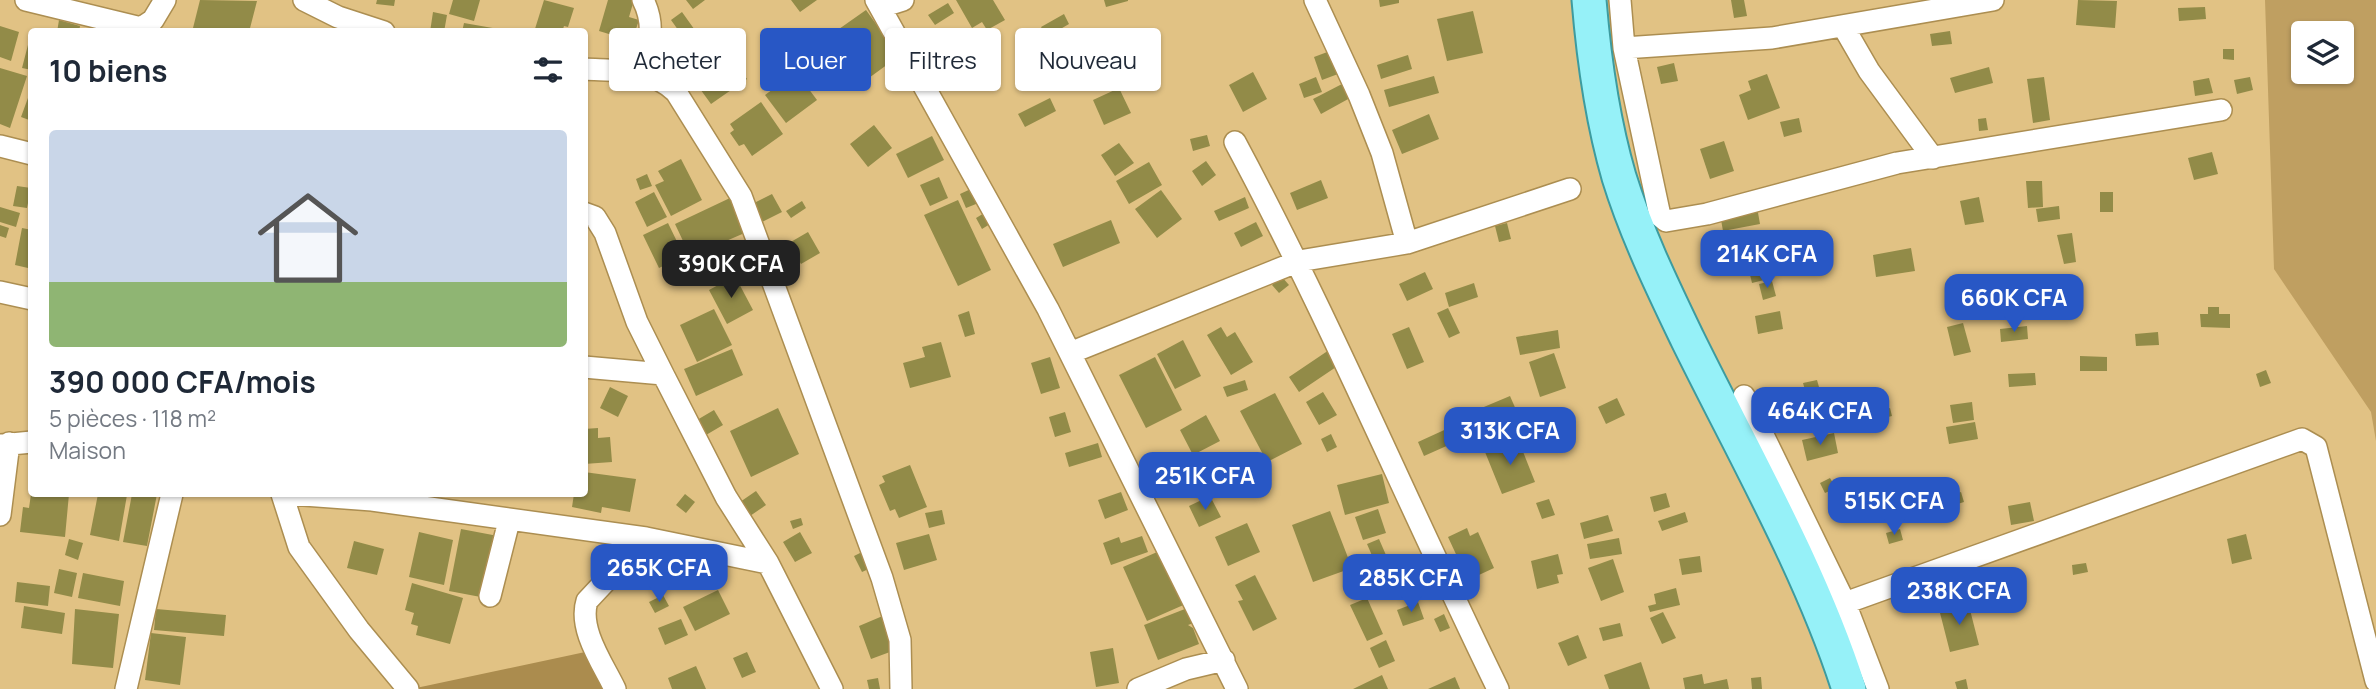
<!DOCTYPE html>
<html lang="fr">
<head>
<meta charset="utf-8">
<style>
  :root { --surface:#fff; --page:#f2f2f3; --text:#1f2937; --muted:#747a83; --line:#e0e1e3; --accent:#2857c5 }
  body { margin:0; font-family:Manrope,sans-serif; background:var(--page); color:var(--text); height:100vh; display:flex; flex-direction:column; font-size:26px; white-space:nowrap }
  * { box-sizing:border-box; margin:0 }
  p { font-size:23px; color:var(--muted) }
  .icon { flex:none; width:38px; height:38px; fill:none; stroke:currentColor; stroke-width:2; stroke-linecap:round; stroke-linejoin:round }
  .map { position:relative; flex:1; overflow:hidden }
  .panel { position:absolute; left:28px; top:28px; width:560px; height:469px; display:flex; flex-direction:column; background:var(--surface); border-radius:7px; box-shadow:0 2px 5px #0004 }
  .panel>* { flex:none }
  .top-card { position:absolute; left:609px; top:28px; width:665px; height:63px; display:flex; gap:14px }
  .controls { position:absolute; left:2291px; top:21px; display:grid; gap:14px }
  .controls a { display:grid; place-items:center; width:63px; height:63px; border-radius:7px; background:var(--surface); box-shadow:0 2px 5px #0004; font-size:35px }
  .price { position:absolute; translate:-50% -60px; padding:0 16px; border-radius:14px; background:var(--accent); color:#fff; font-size:23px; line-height:46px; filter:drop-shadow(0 2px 4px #0008) }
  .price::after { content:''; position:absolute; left:50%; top:42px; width:21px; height:16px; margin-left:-10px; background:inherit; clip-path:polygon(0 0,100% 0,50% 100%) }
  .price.selected { background:#222; color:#fff }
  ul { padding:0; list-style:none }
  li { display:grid; align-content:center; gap:14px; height:371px; padding:0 21px }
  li+li { border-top:2px solid var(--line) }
  li span { display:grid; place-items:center; height:217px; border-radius:7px; color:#555 }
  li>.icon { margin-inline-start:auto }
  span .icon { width:126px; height:126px; fill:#fffc; stroke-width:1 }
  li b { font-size:30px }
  h2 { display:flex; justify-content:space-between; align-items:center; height:84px; padding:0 21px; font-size:30px }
  .tag { padding:0 24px; border-radius:7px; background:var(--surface); box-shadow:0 2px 5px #0004; font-size:24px; line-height:63px }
  .tag.selected { background:var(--accent); color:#fff }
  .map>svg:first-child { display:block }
</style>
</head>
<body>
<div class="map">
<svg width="2376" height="689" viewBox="0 0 2376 689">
  <rect width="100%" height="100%" fill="#e1c284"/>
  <path fill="#bf9f61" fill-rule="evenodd" d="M2265 0H2376V441L2371 412 2274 269ZM2303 33H2342V72H2303Z"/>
  <path fill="#ab8c4e" d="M604 648 622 689H416V688Z"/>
  <path fill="#928b48" d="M200 0 257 1 249 32H204L193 28Z
    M377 0H395L394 6 376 4Z
    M453 0H480L474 21 449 14Z
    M544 0 574 8 568 27 564 26 562 32H534Z
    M608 0H634L629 17 639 20 632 41 599 31Z
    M686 0H705L693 9Z
    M791 0H817L800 12Z
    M956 0H993L1005 20 987 30 982 22 972 28Z
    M1104 0H1128V1L1106 7Z
    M1379 0H1399V3L1380 7Z
    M1731 0H1744L1747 16 1734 18Z
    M2078 0 2117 1 2115 28 2076 25Z
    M948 3 954 13 935 25 928 15Z
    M2205 7 2206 19 2179 21 2178 8Z
    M866 10 899 56 862 83 829 36Z
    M1473 11 1483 53 1447 61 1437 19Z
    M433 12 447 15 444 32H430Z
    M682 12 697 33 686 41 671 20Z
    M1064 14 1069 24 1057 31 1074 61 1096 49 1102 61 1070 79 1041 27Z
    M59 20 80 26 79 32H57Z
    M464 23 504 30V32H462Z
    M91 25 111 31V32H89Z
    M0 26 19 32 11 61 0 57Z
    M1950 31 1952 44 1932 46 1930 34Z
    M29 41 32 42V70L22 68Z
    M2223 49H2234V60L2223 59Z
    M1330 51 1338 74 1322 80 1314 57Z
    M1408 55 1412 69 1381 79 1377 65Z
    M731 56 747 79 711 104 695 82Z
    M1674 63 1678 81 1661 84 1657 67Z
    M1989 67 1993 83 1955 93 1950 78Z
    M0 68 27 76 10 128 0 124Z
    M796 72 817 100 786 123 765 95Z
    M1253 72 1267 99 1243 112 1229 85Z
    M1767 74 1780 108 1748 120 1739 95 1751 90 1748 81Z
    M1434 76 1439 93 1389 107 1384 90Z
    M1316 77 1322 92 1304 98 1299 84Z
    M2044 77 2050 120 2033 123 2027 79Z
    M2250 77 2253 90 2237 94 2234 80Z
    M2209 78 2213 93 2195 96 2193 81Z
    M1342 84 1350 98 1321 114 1313 99Z
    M32 87V121L21 117Z
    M1119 88 1131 113 1104 125 1093 100Z
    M1050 98 1056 111 1025 127 1018 114Z
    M761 102 783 134 752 156 744 144 739 146 730 133 734 130 730 124Z
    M1429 114 1439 139 1402 154 1392 130Z
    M1799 118 1802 132 1784 137 1780 122Z
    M1986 118 1988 130 1979 131 1978 119Z
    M874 125 892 148 868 167 850 144Z
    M1207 135 1210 146 1193 151 1190 139Z
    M932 136 944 160 908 178 896 154Z
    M1724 141 1734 171 1710 179 1700 149Z
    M1119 143 1134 163 1115 176 1101 155Z
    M2212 152 2218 174 2194 180 2188 158Z
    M681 159 702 200 671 216 655 185 664 181 658 171Z
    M1206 161 1216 175 1202 186 1192 171Z
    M1149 162 1162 185 1129 204 1116 181Z
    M647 174 652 186 640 190 636 179Z
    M939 177 948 198 930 206 920 185Z
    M1321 180 1328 198 1297 210 1290 193Z
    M2026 181H2042L2043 207 2028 208Z
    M17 186 31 188 27 208 13 206Z
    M975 187 981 202 966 208 960 194Z
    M1161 190 1182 219 1157 238 1135 209Z
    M654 192 667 217 647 227 635 202Z
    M2100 192H2113V212H2100Z
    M772 194 782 212 762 222 752 204Z
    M1245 197 1249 208 1219 221 1214 211Z
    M1979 197 1984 222 1965 225 1960 201Z
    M730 198 747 232 726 241 736 262 701 279 675 224Z
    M958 200 991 270 958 286 924 215Z
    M802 201 806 208 791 218 786 211Z
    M2059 206 2060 219 2038 222 2036 209Z
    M0 207 20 213 16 227 0 222Z
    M1757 207 1760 224 1723 231 1720 214Z
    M991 209 998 219 982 229 976 218Z
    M1111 220 1120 243 1063 267 1053 244Z
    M1256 222 1263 236 1241 247 1234 233Z
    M668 223 684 256 659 268 643 235Z
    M1507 223 1511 239 1499 242 1495 226Z
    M0 225 9 228 6 238 0 236Z
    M22 228 32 230 28 268 15 265Z
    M808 232 820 253 801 264 789 243Z
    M2072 233 2076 262 2064 264 2057 235Z
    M1911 248 1915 271 1876 277 1873 255Z
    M1764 249 1772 278 1752 283 1745 254Z
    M1425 272 1433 289 1407 301 1399 284Z
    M735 276 753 310 727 324 709 290Z
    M1282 277 1289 285 1279 293 1272 285Z
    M1772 281 1776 296 1763 300 1759 284Z
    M1474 283 1478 297 1449 307 1445 293Z
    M2208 307H2219V314H2230V328L2201 327 2200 314H2208Z
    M1448 308 1460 333 1449 338 1437 313Z
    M714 309 732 345 697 362 680 325Z
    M969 311 975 334 965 337 958 315Z
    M1780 311 1783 329 1758 334 1755 316Z
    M1963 323 1971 352 1954 356 1947 327Z
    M2027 326 2028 339 2001 342 2000 329Z
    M1221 327 1227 337 1235 332 1253 362 1231 375 1207 335Z
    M1409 327 1424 362 1407 369 1392 334Z
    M1558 330 1560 348 1520 355 1516 337Z
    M2158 332 2159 345 2136 346 2135 334Z
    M1183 340 1201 376 1175 389 1157 354Z
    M941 342 951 377 910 388 903 363 925 357 922 347Z
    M1332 348 1342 363 1299 392 1289 377Z
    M732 349 743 375 696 396 684 369Z
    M1554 353 1566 388 1540 397 1529 362Z
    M2080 356 2107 357V371H2080Z
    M1050 357 1060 388 1041 394 1031 363Z
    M1155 357 1182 410 1146 428 1119 375Z
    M2266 370 2271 383 2260 387 2256 374Z
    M2035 373 2036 385 2009 387 2008 374Z
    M1245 380 1248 390 1227 397 1223 387Z
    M1817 380 1821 394 1807 397 1803 383Z
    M610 387 628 396 618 417 600 408Z
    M1323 392 1337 415 1319 425 1306 402Z
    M1275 393 1302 444 1267 462 1240 411Z
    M1510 396 1517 412 1479 428 1472 412Z
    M1617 398 1625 415 1606 424 1598 407Z
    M1972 402 1974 420 1953 423 1950 405Z
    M1828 407 1832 422 1812 427 1808 411Z
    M778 408 799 454 751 477 730 431Z
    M1890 408 1892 416 1872 421 1870 413Z
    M714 410 723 425 706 435 697 420Z
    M1065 412 1071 432 1055 437 1049 417Z
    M1206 415 1220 441 1193 455 1180 430Z
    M1975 422 1978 439 1949 444 1946 427Z
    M1453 426 1460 440 1424 456 1418 442Z
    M598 428V438L610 437 612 462 584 464V429Z
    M1834 433 1838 453 1807 461 1802 440Z
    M1331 434 1337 447 1327 452 1321 439Z
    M1518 439 1535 482 1502 494 1485 452Z
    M1098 443 1102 457 1069 467 1065 453Z
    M910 465 927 507 899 518 895 509 890 511 879 485 885 482 882 476Z
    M584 472 636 479 630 512 602 507 601 513 572 507 574 494H584Z
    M1382 474 1389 503 1345 515 1337 485Z
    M1208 475 1213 488 1200 493 1195 481Z
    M1830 478 1836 488 1825 493 1820 483Z
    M756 491 766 505 750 516 740 502Z
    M1121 492 1128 510 1105 519 1098 500Z
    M1961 492 1964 502 1951 506 1948 496Z
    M1666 493 1670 507 1654 512 1650 497Z
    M31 494H69L65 537 20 532 23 507 29 508Z
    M98 494 127 495 119 541 90 535Z
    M132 494H157L147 546 123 542Z
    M685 494 695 502 686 513 676 505Z
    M1210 496 1221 517 1199 527 1189 506Z
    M1549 499 1555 515 1542 519 1536 503Z
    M2030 502 2034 521 2011 525 2008 506Z
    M1378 509 1386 533 1363 540 1355 517Z
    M942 510 945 524 929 528 925 513Z
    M1330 511 1352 568 1313 582 1292 525Z
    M1685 512 1688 522 1662 531 1658 521Z
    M1608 515 1613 531 1584 539 1580 523Z
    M801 518 803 525 793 529 790 521Z
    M1247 523 1260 552 1228 566 1215 537Z
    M1467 528 1470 536 1478 532 1494 568 1468 580 1448 537Z
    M461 529 498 536 486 598 449 591Z
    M1900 529 1903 540 1889 544 1886 533Z
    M419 532 453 540 444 585 409 577Z
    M800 532 812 553 795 562 783 542Z
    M929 534 937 560 904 570 896 543Z
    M2246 534 2252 559 2232 564 2227 539Z
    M1142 536 1148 552 1111 565 1103 543 1119 537 1121 543Z
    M1619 538 1622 554 1590 559 1587 544Z
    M69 539 83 543 78 560 65 555Z
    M1379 539 1389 562 1377 567 1367 544Z
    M354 541 384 549 377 575 347 568Z
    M1164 549 1188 603 1147 621 1123 567Z
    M864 551 873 567 862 572 854 556Z
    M1558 554 1563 574 1557 575 1559 583 1537 589 1531 561Z
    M1700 556 1702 572 1682 575 1679 559Z
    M1613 559 1624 592 1601 601 1588 568Z
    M2086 563 2088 572 2073 575 2072 565Z
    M59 569 77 573 72 597 54 593Z
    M1413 571 1418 584 1409 588 1404 575Z
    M83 573 124 581 120 606 78 598Z
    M1255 575 1277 619 1253 631 1238 601 1243 600 1235 585Z
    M17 582 50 586 48 606 15 602Z
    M412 583 463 598 450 644 416 635 418 626 411 624 414 613 405 610Z
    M1676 588 1680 605 1650 612 1648 606 1656 604 1654 594Z
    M718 590 730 614 695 631 683 607Z
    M663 595 669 606 655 613 649 602Z
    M1367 598 1383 634 1367 641 1350 605Z
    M1418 602 1424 619 1403 626 1397 610Z
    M1968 602 1979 645 1950 652 1939 609Z
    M24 606 65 613 62 634 21 628Z
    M1190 607 1196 622 1188 625 1193 628 1199 644 1158 660 1144 625Z
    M75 609 119 614 113 668 72 664Z
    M156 609 226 615 224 636 154 630Z
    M1663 612 1676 638 1662 644 1650 618Z
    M1444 614 1450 628 1440 632 1434 619Z
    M885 615 898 649 871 659 859 626Z
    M681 619 688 635 665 645 658 628Z
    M1620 623 1623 636 1603 641 1599 628Z
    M151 633 186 637 180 685 145 680Z
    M1578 635 1587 658 1568 666 1558 643Z
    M1386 640 1395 661 1379 668 1370 648Z
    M1113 648 1119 683 1096 687 1090 652Z
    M747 652 756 672 742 678 733 658Z
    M1641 662 1650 689H1609L1604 675Z
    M696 666 706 689H672L668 678Z
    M1702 674 1704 684 1727 679 1729 689H1685L1683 678Z
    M1382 675 1388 689H1353Z
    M1455 677 1460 689H1428Z
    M1761 677 1762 689H1752L1751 678Z
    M878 678 880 689H869L867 680Z
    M1966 679 1968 689H1957L1955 682Z"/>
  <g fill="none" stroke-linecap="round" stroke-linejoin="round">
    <g stroke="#ac8e51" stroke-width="24">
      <path id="minor" d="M26 0 141 28 153 20 165 0
        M304 0 338 17 384 32
        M876 0 1048 309 1237 689
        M1315 0 1359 95 1382 153 1407 243
        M1620 0 1624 48 1660 216 1666 221 1707 214 1897 163 2221 110
        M881 7 903 0
        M1843 26 1869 71 1933 158
        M1624 48 1772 38 1993 0
        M584 69C618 71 651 68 676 92L741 196 882 578 900 640 901 689
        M643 73C649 47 656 25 643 0
        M1235 142C1331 321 1409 507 1498 689
        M0 146 32 154
        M584 213 595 217 605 233 637 322 663 374 726 497 768 563 832 689
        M0 292 32 299
        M1070 353 1299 261 1407 243 1570 189
        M584 367 663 374
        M1744 396 1845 603 1878 689
        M0 445 32 442
        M282 494 299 547 359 630 408 689
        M290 494 372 500 646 538 768 563
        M0 515 9 443
        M490 596 509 521
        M1845 603 2302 439 2316 447 2376 681
        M126 689 172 494
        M615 689C603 664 578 629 587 601L646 538
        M1138 689 1186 669 1224 660"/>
    </g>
    <g stroke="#3d9b9f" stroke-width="37">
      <path id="primary" d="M1589 0C1594 60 1602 119 1619 177 1636 232 1662 286 1687 338 1742 450 1811 570 1849 689"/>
    </g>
    <use href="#minor" stroke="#fff" stroke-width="21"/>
    <use href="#primary" stroke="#96f1f8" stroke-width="33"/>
  </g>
</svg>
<div class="controls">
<a><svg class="icon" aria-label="layers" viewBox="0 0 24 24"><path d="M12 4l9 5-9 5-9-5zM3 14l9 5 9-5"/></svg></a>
</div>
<b class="price" style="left:1767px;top:290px">214K CFA</b>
<b class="price selected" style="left:731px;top:300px">390K CFA</b>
<b class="price" style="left:2014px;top:334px">660K CFA</b>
<b class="price" style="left:1820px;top:447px">464K CFA</b>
<b class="price" style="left:1510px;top:467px">313K CFA</b>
<b class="price" style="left:1205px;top:512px">251K CFA</b>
<b class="price" style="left:1894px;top:537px">515K CFA</b>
<b class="price" style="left:659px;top:604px">265K CFA</b>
<b class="price" style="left:1411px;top:614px">285K CFA</b>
<b class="price" style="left:1959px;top:627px">238K CFA</b>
<div class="top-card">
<a class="tag">Acheter</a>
<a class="tag selected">Louer</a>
<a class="tag">Filtres</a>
<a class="tag">Nouveau</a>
</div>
<section class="panel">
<h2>10 biens<svg class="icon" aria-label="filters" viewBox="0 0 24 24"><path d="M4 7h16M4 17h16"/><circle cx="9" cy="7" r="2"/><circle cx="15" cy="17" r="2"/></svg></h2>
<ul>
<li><span style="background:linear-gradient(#c9d6e8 70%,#8fb573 0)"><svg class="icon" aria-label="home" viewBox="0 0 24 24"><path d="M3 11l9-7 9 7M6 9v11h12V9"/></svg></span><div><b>390 000 CFA/mois</b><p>5 pièces · 118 m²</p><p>Maison</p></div></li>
</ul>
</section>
</div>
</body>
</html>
